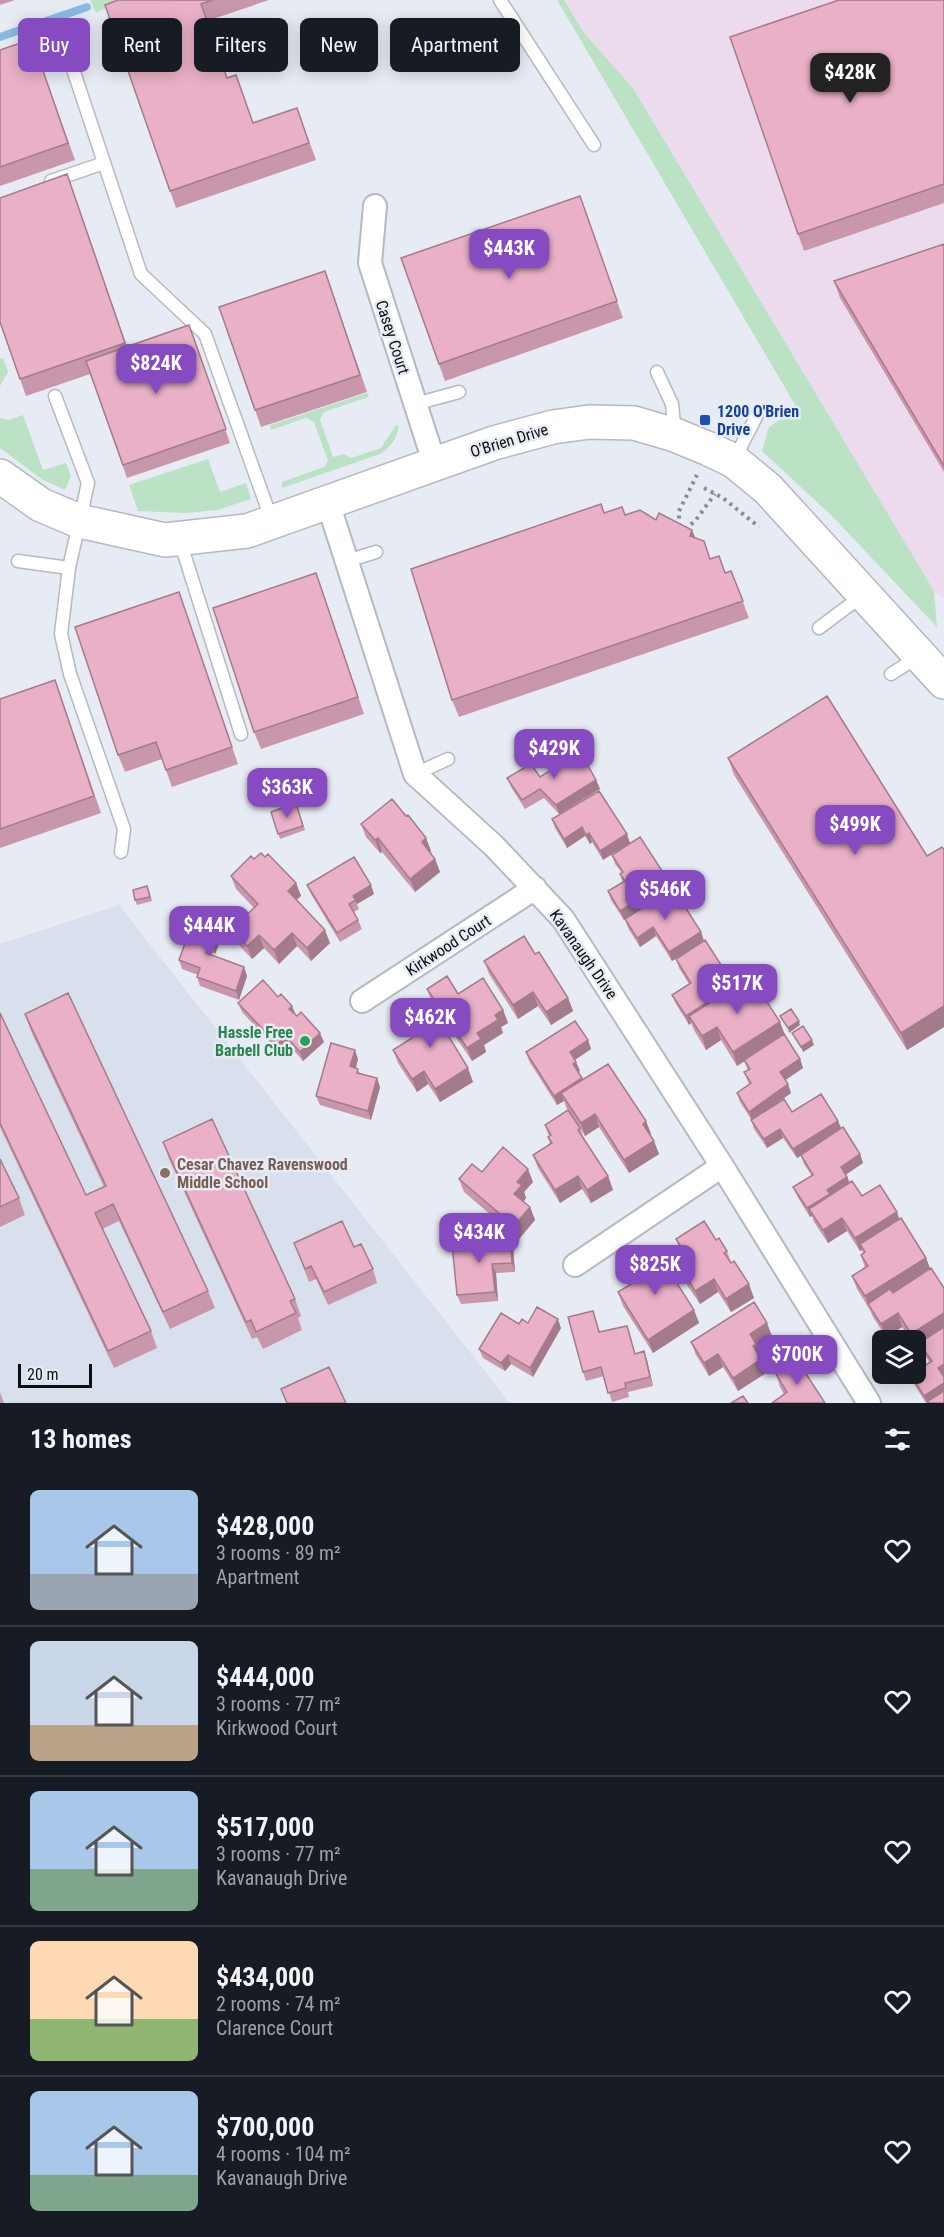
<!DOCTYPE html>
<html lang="en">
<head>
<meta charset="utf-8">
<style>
  :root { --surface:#171b24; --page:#242831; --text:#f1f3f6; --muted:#9ea1a6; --line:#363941; --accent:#874bc1 }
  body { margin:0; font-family:"Roboto Condensed",sans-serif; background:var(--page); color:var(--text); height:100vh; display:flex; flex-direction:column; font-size:22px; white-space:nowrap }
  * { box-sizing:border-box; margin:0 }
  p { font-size:20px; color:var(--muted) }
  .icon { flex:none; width:33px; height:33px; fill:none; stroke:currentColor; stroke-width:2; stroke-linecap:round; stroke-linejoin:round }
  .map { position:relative; height:1403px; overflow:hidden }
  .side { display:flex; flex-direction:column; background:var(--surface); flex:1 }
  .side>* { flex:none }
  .banner { position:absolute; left:18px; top:18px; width:600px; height:54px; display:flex; gap:12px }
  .tools { position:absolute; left:872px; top:1330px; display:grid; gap:12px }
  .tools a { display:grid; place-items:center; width:54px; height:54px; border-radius:9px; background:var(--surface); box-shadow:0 3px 15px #0003; font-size:30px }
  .scale { position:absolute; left:18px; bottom:15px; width:74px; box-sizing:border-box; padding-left:6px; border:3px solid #0f1012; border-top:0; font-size:16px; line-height:21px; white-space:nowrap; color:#0f1012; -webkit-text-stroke:4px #e7ebf3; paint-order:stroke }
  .price { position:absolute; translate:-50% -51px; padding:0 14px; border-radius:12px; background:var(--accent); color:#fff; font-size:20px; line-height:39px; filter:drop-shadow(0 2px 3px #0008) }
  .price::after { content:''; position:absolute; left:50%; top:36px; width:18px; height:14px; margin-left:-9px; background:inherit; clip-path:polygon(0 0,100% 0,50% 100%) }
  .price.on { background:#222; color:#fff }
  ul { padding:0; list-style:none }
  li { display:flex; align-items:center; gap:18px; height:150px; padding:0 30px }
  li+li { border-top:2px solid var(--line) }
  li span { display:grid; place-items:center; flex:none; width:168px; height:120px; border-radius:9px; color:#555 }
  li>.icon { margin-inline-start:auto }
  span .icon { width:72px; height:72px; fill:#fffc; stroke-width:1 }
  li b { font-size:26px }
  h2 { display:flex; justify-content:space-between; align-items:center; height:72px; padding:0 30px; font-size:26px }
  .tag { padding:0 21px; border-radius:9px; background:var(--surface); box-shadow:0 3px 15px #0003; font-size:21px; line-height:54px }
  .tag.on { background:var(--accent); color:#fff }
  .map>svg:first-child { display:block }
</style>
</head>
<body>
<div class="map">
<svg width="944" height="1403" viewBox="0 0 944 1403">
  <rect width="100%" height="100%" fill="#e7ebf3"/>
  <path fill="#ecdbed" d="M564 0H944V598L934 591 633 88 584 33Z"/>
  <path fill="#d8e0ee" d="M119 905 510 1403H0V944Z"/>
  <path fill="#bce2c5" d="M90 0H122L96 13Z
    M557 0H564L584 33 633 88 934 591 937 627 833 517 762 451 769 427 797 408Z
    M3 358 8 372 0 386V359Z
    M367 393 369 397 324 412 320 420 333 457 344 454 351 458 381 448 396 425 399 426C396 439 392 446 380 454L282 488V482L324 467 328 461 314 422 306 418 271 430 270 425Z
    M23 415 43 470 66 463 71 476 65 490 43 480 0 448V418L9 420Z
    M208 459 220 492 246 483 251 499 217 510 185 513 138 511 129 485Z"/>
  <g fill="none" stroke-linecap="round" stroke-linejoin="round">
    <path stroke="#8dbae2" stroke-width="8" d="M0 37 87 7"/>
    <g stroke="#b5b9c0" stroke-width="15">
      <path id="lane" d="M500 0 594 145
        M64 42 141 274 205 334 272 521
        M51 181 104 163
        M657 372 672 404 675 434
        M55 396 88 483 69 568 61 634 70 674 124 829 121 852
        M415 404 459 392
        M734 460 757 415
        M180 541 241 734
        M18 561 69 568
        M347 561 376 552
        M819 628 863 595
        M891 674 918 657
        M415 774 448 759"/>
    </g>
    <g stroke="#b5b9c0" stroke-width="26">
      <path id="street" d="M375 206 370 263 435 465
        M328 503 415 774 494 846 563 919 722 1166 869 1403
        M362 1001 535 888
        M575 1265 722 1166"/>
    </g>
    <g stroke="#b5b9c0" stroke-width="36">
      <path id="secondary" d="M0 476 41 505 79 521 165 540 247 531 494 443 553 427 589 422 634 423 675 435 709 449 734 461 768 489 944 682"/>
    </g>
    <path stroke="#898c91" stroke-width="4" stroke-dasharray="3 4.5" stroke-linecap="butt" d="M704 488 723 498 759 527
      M679 526V511L697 475
      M685 529 695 521 715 494"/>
    <use href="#lane" stroke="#fff" stroke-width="12"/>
    <use href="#street" stroke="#fff" stroke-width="22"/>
    <use href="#secondary" stroke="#fff" stroke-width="33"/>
  </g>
  <path fill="#c997ab" d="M0 0H15L0 5Z
    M118 0H269L207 21 227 78 253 123 297 108 316 160 176 208 105 5Z
    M944 0V203L804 251 798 234Z
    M32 39 75 160 0 186V50Z
    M67 174 127 346 189 325 230 443 127 478 90 374 26 396 0 322Z
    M580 196 623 318 445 381 401 258Z
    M944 244V472L840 298 834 281Z
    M325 271 367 392 261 427 219 307Z
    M625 515 656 520 692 530 695 538 710 559 725 573 731 571 749 618 459 717 452 700Z
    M322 590 364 714 261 749 254 732Z
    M179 592 238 764 172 787 162 759 125 772 118 755Z
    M55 680 101 813 0 848V699Z
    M728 758 927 856 944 850V1027L907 1050 734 775Z
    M540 777 596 780 600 789 559 814 544 798 525 809 511 787 507 778Z
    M599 791 603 860 592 842 590 844 585 836 567 848 555 828 552 819Z
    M296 803 305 830 280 839 271 812Z
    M406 816 426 838 431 851 430 852 435 859 440 872 415 892 382 852 380 853 366 837 361 824Z
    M612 855 668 880 671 889 701 932 704 941 672 961 656 936 640 947 628 928 625 919 624 920 611 900 608 891 623 882 620 874 622 873 615 864Z
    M265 857 296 883 301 896 296 900 330 943 311 961 297 946 279 964 264 948 252 959 236 942 232 929 254 908 236 889 231 876 254 859Z
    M307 885 374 894 357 904 359 909 354 912 358 920 362 929 340 942 311 894Z
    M149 890 152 901 137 905 135 900Z
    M222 936 215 954 212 953 211 955 244 967 247 976 239 1000 200 986 197 977 198 975 182 969 179 960Z
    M535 954 568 998 573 1011 551 1025 538 1006 518 1019 489 974 484 961Z
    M676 959 734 985V987L784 1034 800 1059 803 1068 785 1080 791 1093 778 1102 792 1112 841 1129 860 1154 863 1163 846 1174 850 1183 862 1196 897 1212 899 1219 926 1258 930 1269 943 1375 944 1403H926L914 1384 911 1375 930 1363 923 1352 920 1345 916 1347 915 1341H912L902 1327 886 1337 873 1317 870 1310 857 1289 852 1276 865 1268 861 1255 863 1253 862 1250 860 1251 847 1231 828 1243 814 1222 812 1216 810 1217 797 1196 793 1187 812 1176 804 1164 801 1156 797 1158 783 1138 767 1148 754 1129 751 1119 740 1102 737 1093 749 1084 744 1072 748 1070 744 1061 737 1066 721 1040 706 1050 694 1030 691 1023 689 1025 676 1004 672 995 689 984 679 968Z
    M427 989 458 994 503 1010 508 1023 501 1027 503 1033 484 1045 486 1052 472 1061 432 1002Z
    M238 1003 295 1015 324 1042 303 1061 289 1045 280 1053 242 1012Z
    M0 1013 86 1195 104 1187 31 1031 25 1014 208 1291 215 1308 170 1329 119 1221 102 1229 151 1331 157 1348 114 1368 0 1127Z
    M406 1014 473 1082 440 1102 428 1084 417 1092 398 1063 393 1050 412 1038 414 1033 410 1027Z
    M588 1040 591 1049 575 1060 580 1071 578 1072 582 1080 646 1121 651 1134 650 1135 659 1154 629 1173 599 1127 585 1136 566 1107 564 1101 557 1105 529 1061 526 1052Z
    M358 1059 356 1068 360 1073 377 1078 380 1087 371 1120 320 1105 316 1096Z
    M545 1125 580 1128 584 1139 608 1176 613 1190 591 1203 582 1189 560 1203 538 1168 533 1155 550 1144 548 1137 549 1136Z
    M163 1142 295 1299 301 1316 298 1318 302 1330 263 1349 257 1337 252 1339 169 1159Z
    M0 1159 19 1198 25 1215 0 1227Z
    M482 1172 533 1182 524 1192 526 1198 524 1202 530 1207 535 1220 519 1239 464 1192 459 1179Z
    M510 1238 513 1247 515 1272 496 1273 498 1301 461 1304 457 1295Z
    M676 1239 716 1240 727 1251 731 1263 754 1298 731 1312 718 1292 700 1304 687 1285 683 1271 690 1267 681 1252Z
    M294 1243 354 1247 373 1269 377 1283 328 1305 316 1279 309 1282Z
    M634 1260 694 1310 699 1323 653 1353 623 1306 618 1292 641 1278 638 1273Z
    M593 1311 600 1332 630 1335 635 1354 647 1360 653 1386 628 1392 629 1397 612 1402 604 1376 586 1381 583 1372Z
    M528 1323 561 1328 533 1377 511 1364 505 1371 483 1358 479 1349 519 1324Z
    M772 1336 757 1345 761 1357 760 1358 766 1373 738 1391 723 1367 709 1376 696 1355 691 1342Z
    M776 1374 825 1403 784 1394 780 1387Z
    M0 1392 4 1403H0Z"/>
  <path fill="#a47b8b" d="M692 530 699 547 690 536Z
    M596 780 600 789 559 814 556 805Z
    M582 827 585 836 567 848 564 839Z
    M589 833 592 842 590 844 586 835Z
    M627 834 630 843 603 860 600 851Z
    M378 838 382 852 380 853 375 840Z
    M426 838 431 851 426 855 422 842Z
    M435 859 440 872 415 892 410 879Z
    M668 880 671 889 624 920 620 911Z
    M296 883 301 896 292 904 288 891Z
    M371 885 374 894 357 904 353 896Z
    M219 927 222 936 215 954 212 945Z
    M653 927 656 936 640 947 637 938Z
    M325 930 330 943 311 961 307 948Z
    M701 932 704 941 672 961 669 952Z
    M292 933 297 946 279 964 274 950Z
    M259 935 264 948 252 959 247 946Z
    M209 944 212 953 209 962 206 953Z
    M244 967 247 976 239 1000 236 991Z
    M734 985 737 994 689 1016 691 1023 689 1025 686 1016Z
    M533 992 538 1006 518 1019 513 1005Z
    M568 998 573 1011 551 1025 546 1012Z
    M292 1006 296 1015 289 1009Z
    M944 1006V1027L907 1050 901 1033Z
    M503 1010 508 1023 501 1027 503 1033 484 1045 486 1052 472 1061 467 1048 477 1033 495 1015Z
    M799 1021 800 1025 789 1033 788 1028Z
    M780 1022 785 1035 737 1066 733 1052Z
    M717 1027 721 1040 706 1050 702 1036Z
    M320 1033 324 1042 303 1061 300 1052Z
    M286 1036 289 1045 280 1053 277 1044Z
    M588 1040 591 1049 573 1061 570 1052Z
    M812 1040 814 1045 803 1052 801 1047Z
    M355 1050 358 1059 354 1075 350 1066Z
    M800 1059 803 1068 784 1081 780 1072Z
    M576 1062 580 1071 576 1073 573 1064Z
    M468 1068 473 1082 440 1102 435 1089Z
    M424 1071 428 1084 417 1092 412 1079Z
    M377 1078 380 1087 371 1120 368 1111Z
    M582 1078 585 1087 561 1093 564 1101 557 1105 554 1096Z
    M788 1084 791 1093 752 1121 749 1112Z
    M595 1114 599 1127 585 1136 581 1123Z
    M646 1121 651 1134 647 1137 643 1124Z
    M838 1121 842 1130 797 1158 793 1149Z
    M780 1129 783 1138 767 1148 764 1139Z
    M654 1141 659 1154 629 1173 624 1160Z
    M860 1154 863 1163 844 1176 841 1167Z
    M528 1169 533 1182 524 1192 526 1198 519 1207 514 1194 517 1182Z
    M578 1176 582 1189 560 1203 555 1190Z
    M608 1176 613 1190 591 1203 587 1190Z
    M847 1177 851 1186 809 1209 812 1216 810 1217 807 1208 827 1190Z
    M530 1207 535 1220 519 1239 514 1226Z
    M897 1212 901 1225 860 1244 862 1250 860 1251 855 1238Z
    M842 1218 847 1231 828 1243 823 1230Z
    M510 1238 513 1247 515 1272 512 1263Z
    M926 1258 931 1271 871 1309 868 1304 870 1310 865 1296Z
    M492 1264 496 1273 498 1301 495 1292Z
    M714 1279 718 1292 700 1304 695 1291Z
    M749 1284 754 1298 731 1312 726 1299Z
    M694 1310 699 1323 653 1353 648 1340Z
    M898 1313 902 1327 886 1337 881 1324Z
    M944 1313V1329L916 1347 915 1341H913L911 1334Z
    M558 1319 561 1328 533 1377 530 1368Z
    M767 1323 772 1336 757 1345 761 1357 758 1359 753 1346 750 1334Z
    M644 1351 647 1360 653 1386 650 1377Z
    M718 1354 723 1367 709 1376 704 1363Z
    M508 1355 511 1364 505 1371 501 1363Z
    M761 1359 766 1373 738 1391 733 1378Z
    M944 1364V1375L941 1377 938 1368Z
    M944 1383V1394L929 1403H927L924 1396Z"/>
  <path fill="#eab0c7" stroke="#a47b8b" stroke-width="1.5" d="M118 0H213L201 4 227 78 236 75 253 123 297 108 309 143 170 191 105 5Z
    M839 0H944V184L798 234 730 37Z
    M32 39 68 143 0 167V50Z
    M67 174 125 343 20 379 0 322V198Z
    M580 196 617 301 439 364 401 258Z
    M944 244V466L834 281Z
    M325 271 360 375 255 410 219 307Z
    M189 325 226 429 123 465 86 361Z
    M601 504 604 513 622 507 625 515 640 510 656 520 659 513 692 530 690 536 704 541 710 559 719 556 725 573 731 571 743 601 452 700 411 569Z
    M316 573 358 697 254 732 213 608Z
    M179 592 232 747 166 770 156 742 118 755 75 627Z
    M55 680 94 796 0 829V699Z
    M827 696 927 856 942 847 944 850V1006L901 1033 728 758Z
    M580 752 596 780 556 805 540 789 522 800 507 778 531 764 540 777Z
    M599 791 627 834 600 851 589 833 586 835 582 827 564 839 552 819Z
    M392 799 406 816 408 815 426 838 422 842 435 859 410 879 378 838 375 840 361 824Z
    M296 803 303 826 278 834 271 812Z
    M640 837 668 880 620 911 608 891 625 881 620 874 623 872 612 855Z
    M261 853 265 857 268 854 296 883 288 891 325 930 307 948 292 933 274 950 259 935 247 946 232 929 258 904 231 876 251 856 254 859Z
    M354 857 371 885 353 896 356 900 349 904 358 920 337 933 307 885Z
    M147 886 150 897 135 900 133 890Z
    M673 888 701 932 669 952 653 927 637 938 625 919Z
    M194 918 219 927 212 945 209 944 206 953 244 967 236 991 197 977 200 968 179 960Z
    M524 936 535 954 539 952 568 998 546 1012 533 992 513 1005 484 961Z
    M705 940 734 985 686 1016 672 995 691 983 676 959Z
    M447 976 458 994 483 978 503 1010 495 1015 498 1020 477 1033 481 1039 467 1048 427 989Z
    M751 977 780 1022 733 1052 717 1027 702 1036 689 1016Z
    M263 980 278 997 281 994 292 1006 289 1009 297 1016 301 1012 320 1033 300 1052 286 1036 277 1044 238 1003Z
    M68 993 208 1291 163 1312 113 1204 95 1213 151 1331 108 1351 0 1123V1013L86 1195 106 1186 25 1014Z
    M427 1001 468 1068 435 1089 424 1071 412 1079 393 1050 412 1038 411 1036 417 1032 406 1014Z
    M791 1009 799 1021 788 1028 780 1016Z
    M575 1021 588 1040 570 1052 576 1062 573 1064 582 1078 554 1096 526 1052Z
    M803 1026 812 1040 801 1047 792 1033Z
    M784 1034 800 1059 780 1072 788 1084 749 1112 737 1093 751 1083 744 1072 750 1069 744 1060Z
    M331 1043 355 1050 350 1066 358 1069 357 1073 377 1078 368 1111 316 1096Z
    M608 1064 646 1121 643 1124 654 1141 624 1160 595 1114 581 1123 561 1093Z
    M821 1094 838 1121 793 1149 780 1129 764 1139 751 1120 784 1099 792 1112Z
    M568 1110 580 1128 578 1130 608 1176 587 1190 578 1176 555 1190 533 1155 552 1143 548 1137 551 1135 545 1125Z
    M212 1119 295 1299 290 1301 296 1313 256 1332 251 1320 246 1322 163 1142Z
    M843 1127 860 1154 841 1167 847 1177 827 1190 830 1194 807 1208 793 1187 813 1175 801 1155Z
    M503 1147 528 1169 517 1182 522 1185 514 1194 530 1207 514 1226 459 1179 472 1164 482 1172Z
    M0 1159 19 1198 0 1207Z
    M852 1181 862 1196 880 1185 897 1212 855 1238 842 1218 823 1230 809 1209Z
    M901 1218 926 1258 865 1296 852 1276 868 1266 861 1255 865 1252 860 1244Z
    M342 1221 354 1247 361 1244 373 1269 324 1292 311 1266 305 1269 294 1243Z
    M704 1221 716 1240 719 1238 727 1251 724 1253 731 1263 734 1261 749 1284 726 1299 714 1279 695 1291 683 1271 693 1265 676 1239Z
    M510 1238 512 1263 492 1264 495 1292 457 1295 452 1244Z
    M654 1247 694 1310 648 1340 618 1292 644 1276 634 1260Z
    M931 1268 944 1288V1313L911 1334 898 1313 881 1324 868 1304 890 1289 893 1293Z
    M754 1302 767 1323 750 1334 756 1344 753 1346 761 1359 733 1378 718 1354 704 1363 691 1342Z
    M537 1307 558 1319 530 1368 508 1355 501 1363 479 1349 501 1313 519 1324 522 1319 528 1323Z
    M593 1311 599 1332 627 1326 635 1354 644 1351 650 1377 625 1383 626 1388 608 1393 601 1367 583 1372 568 1317Z
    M944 1327V1364L938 1368 944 1377V1383L924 1396 911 1375 915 1374V1372L932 1361 919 1343Z
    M797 1360 825 1403H772L787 1392 776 1374Z
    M329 1367 346 1403H287L281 1389Z
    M944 1391V1403H929L928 1401Z
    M743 1396 748 1403H731Z"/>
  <rect fill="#1a4fb4" stroke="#e7ebf3" stroke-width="2" x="699" y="414" width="12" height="12" rx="3"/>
  <circle fill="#2e9e5b" stroke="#e7ebf3" stroke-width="2" cx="305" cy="1041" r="6"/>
  <circle fill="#8d6e63" stroke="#e7ebf3" stroke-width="2" cx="165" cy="1173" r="6"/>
  <g text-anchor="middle" stroke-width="5" stroke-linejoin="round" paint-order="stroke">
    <g font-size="16" fill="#0f1012" stroke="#e7ebf3">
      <text transform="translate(393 337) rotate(72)" y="6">Casey Court</text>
      <text transform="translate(509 440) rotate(-17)" y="6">O'Brien Drive</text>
      <text transform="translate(448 945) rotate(-33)" y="6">Kirkwood Court</text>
      <text transform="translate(584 954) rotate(55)" y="6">Kavanaugh Drive</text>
    </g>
    <g font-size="16" font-weight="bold" fill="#164399" stroke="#e7ebf3" text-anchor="start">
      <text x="717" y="417">1200 O'Brien<tspan x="717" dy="18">Drive</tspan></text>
    </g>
    <g font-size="16" font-weight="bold" fill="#27864d" stroke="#e7ebf3" text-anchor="end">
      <text x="293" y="1038">Hassle Free<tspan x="293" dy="18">Barbell Club</tspan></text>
    </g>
    <g font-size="16" font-weight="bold" fill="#785e54" stroke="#e7ebf3" text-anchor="start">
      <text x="177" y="1170">Cesar Chavez Ravenswood<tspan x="177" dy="18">Middle School</tspan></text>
    </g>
  </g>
</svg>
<div class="tools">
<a><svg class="icon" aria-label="layers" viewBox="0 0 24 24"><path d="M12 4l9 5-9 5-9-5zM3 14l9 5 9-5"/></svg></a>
</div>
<div class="scale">20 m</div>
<b class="price on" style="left:850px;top:104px">$428K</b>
<b class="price" style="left:509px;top:280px">$443K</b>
<b class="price" style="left:156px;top:395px">$824K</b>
<b class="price" style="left:554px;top:780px">$429K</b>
<b class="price" style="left:287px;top:819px">$363K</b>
<b class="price" style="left:855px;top:856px">$499K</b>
<b class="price" style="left:665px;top:921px">$546K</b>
<b class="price" style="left:209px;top:957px">$444K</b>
<b class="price" style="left:737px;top:1015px">$517K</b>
<b class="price" style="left:430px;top:1049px">$462K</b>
<b class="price" style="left:479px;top:1264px">$434K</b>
<b class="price" style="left:655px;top:1296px">$825K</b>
<b class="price" style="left:797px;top:1386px">$700K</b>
<div class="banner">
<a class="tag on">Buy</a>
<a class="tag">Rent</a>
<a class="tag">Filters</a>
<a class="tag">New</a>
<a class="tag">Apartment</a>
</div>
</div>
<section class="side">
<h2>13 homes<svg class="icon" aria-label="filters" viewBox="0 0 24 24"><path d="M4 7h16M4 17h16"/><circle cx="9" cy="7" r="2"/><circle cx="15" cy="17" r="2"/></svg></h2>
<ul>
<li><span style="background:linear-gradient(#a9c7e8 70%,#9aa5b1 0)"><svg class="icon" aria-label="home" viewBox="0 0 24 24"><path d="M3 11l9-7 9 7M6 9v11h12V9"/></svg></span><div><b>$428,000</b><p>3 rooms · 89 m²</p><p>Apartment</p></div><svg class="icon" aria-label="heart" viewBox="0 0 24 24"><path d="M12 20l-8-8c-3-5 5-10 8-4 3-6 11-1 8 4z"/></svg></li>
<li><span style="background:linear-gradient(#c9d6e8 70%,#b9a48a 0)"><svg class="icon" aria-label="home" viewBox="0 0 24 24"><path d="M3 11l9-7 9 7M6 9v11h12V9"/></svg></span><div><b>$444,000</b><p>3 rooms · 77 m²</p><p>Kirkwood Court</p></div><svg class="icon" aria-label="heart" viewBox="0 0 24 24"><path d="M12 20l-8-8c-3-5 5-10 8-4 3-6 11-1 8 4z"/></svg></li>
<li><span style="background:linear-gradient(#a9c7e8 65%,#7fa58c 0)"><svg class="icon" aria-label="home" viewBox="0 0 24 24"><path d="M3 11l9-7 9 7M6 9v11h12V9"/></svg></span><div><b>$517,000</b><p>3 rooms · 77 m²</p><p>Kavanaugh Drive</p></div><svg class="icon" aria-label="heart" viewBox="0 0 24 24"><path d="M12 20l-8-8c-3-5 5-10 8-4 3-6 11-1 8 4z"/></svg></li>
<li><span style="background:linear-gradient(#ffd9b3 65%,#8fb573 0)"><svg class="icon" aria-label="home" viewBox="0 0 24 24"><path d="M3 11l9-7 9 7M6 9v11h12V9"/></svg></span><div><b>$434,000</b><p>2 rooms · 74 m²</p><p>Clarence Court</p></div><svg class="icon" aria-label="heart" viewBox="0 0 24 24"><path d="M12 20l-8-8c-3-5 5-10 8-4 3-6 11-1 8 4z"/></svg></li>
<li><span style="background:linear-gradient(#a9c7e8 70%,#7fa58c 0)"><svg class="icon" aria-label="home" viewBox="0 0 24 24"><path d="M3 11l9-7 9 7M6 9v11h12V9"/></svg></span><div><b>$700,000</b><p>4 rooms · 104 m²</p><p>Kavanaugh Drive</p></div><svg class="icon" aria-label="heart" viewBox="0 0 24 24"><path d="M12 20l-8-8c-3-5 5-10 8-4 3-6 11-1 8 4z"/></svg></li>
</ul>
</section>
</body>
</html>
